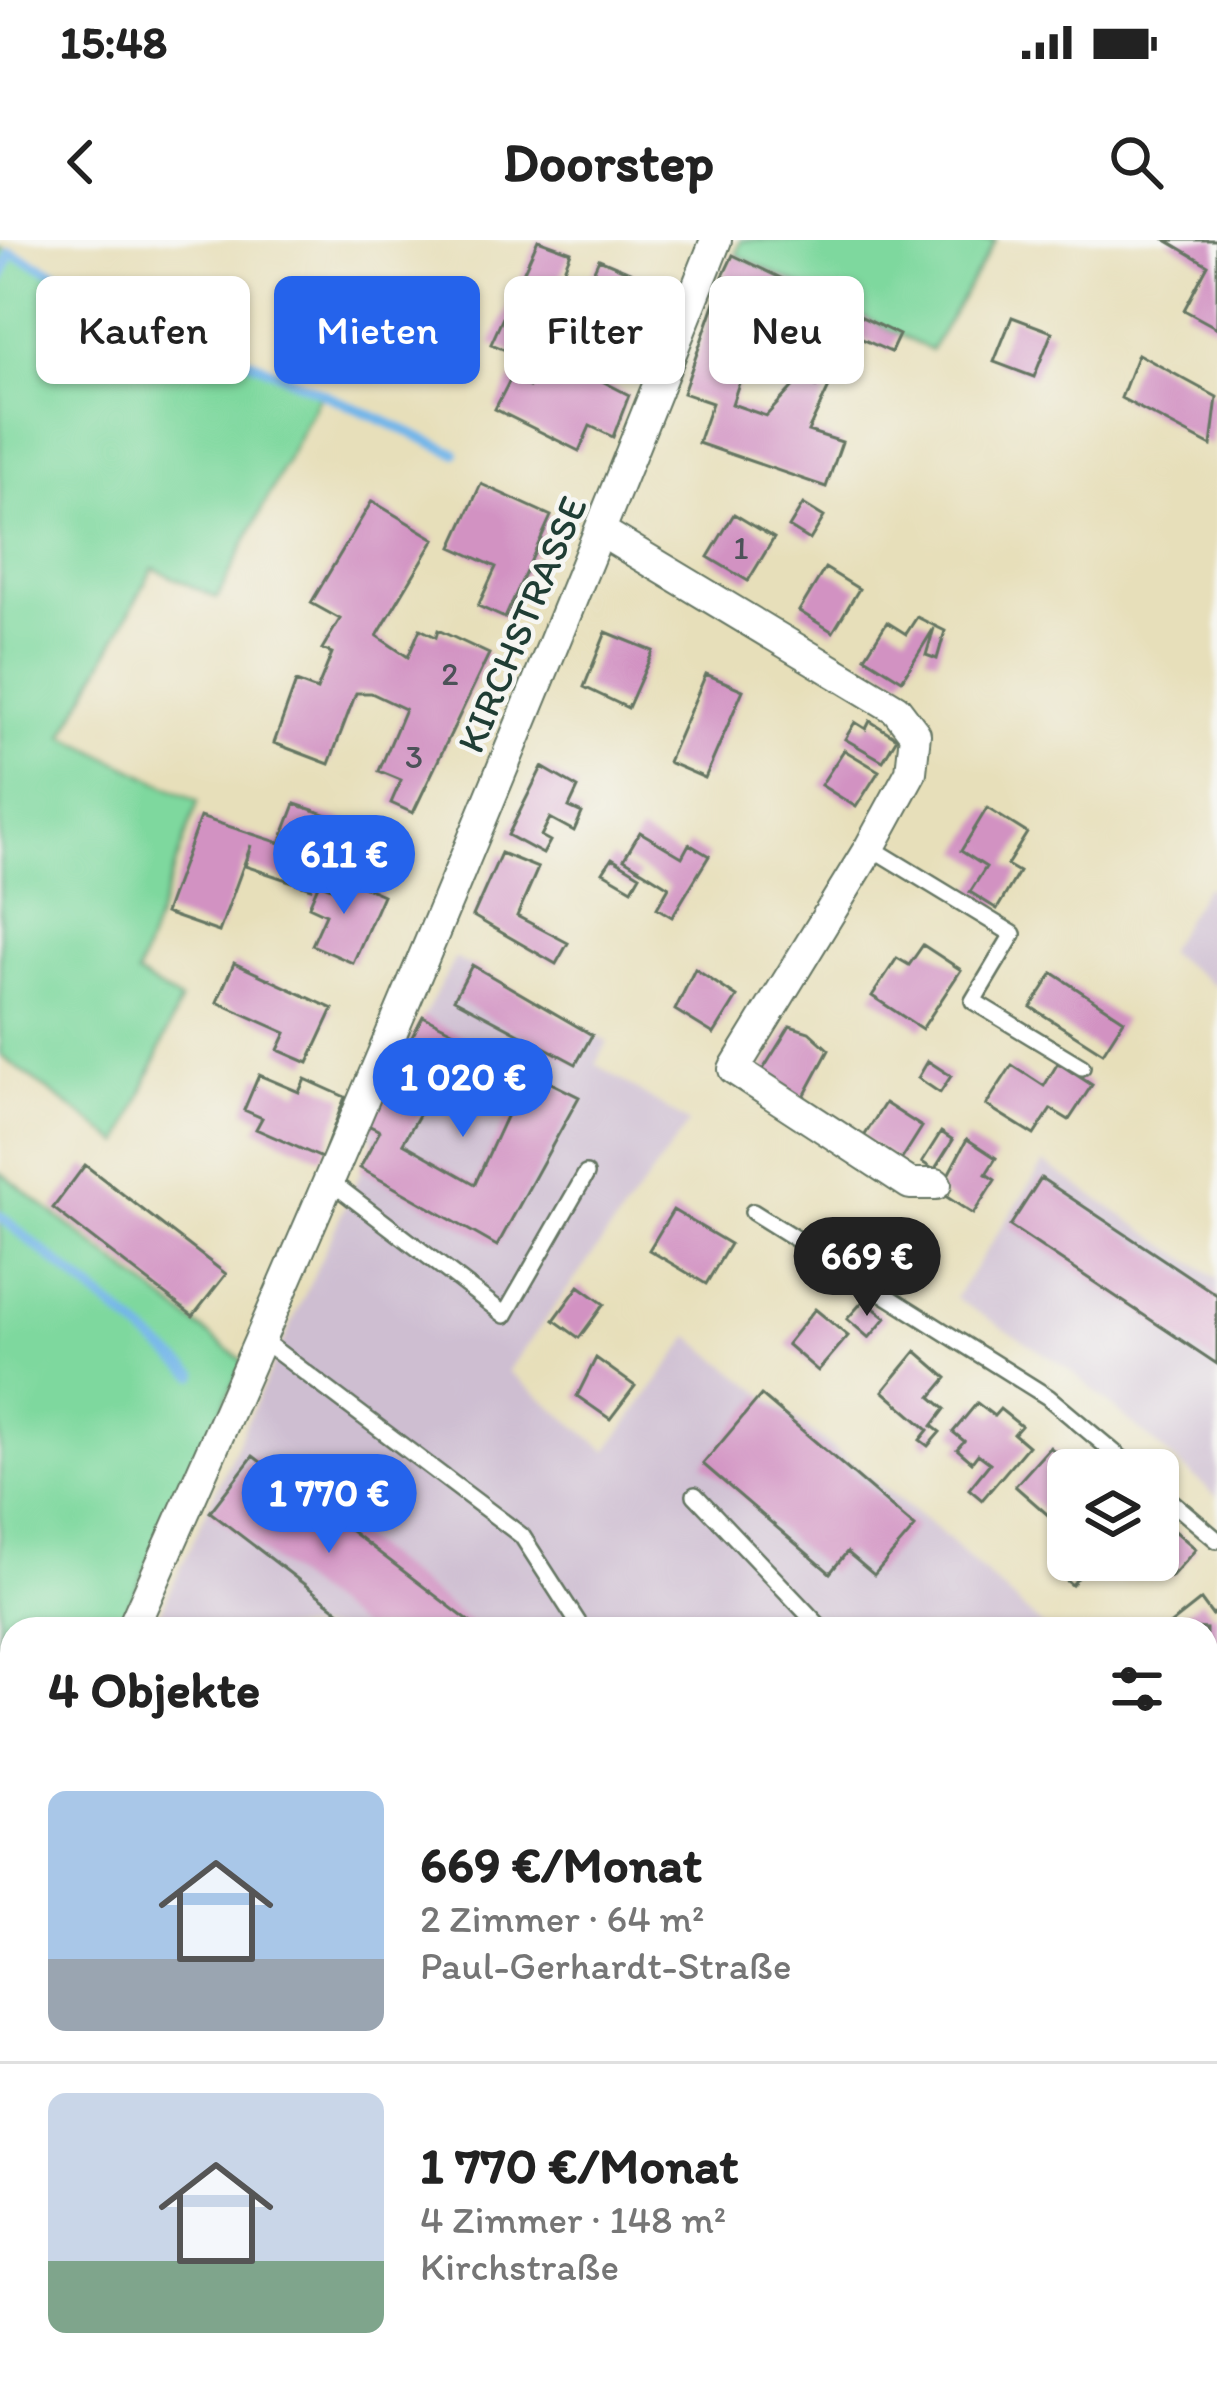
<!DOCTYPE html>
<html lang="de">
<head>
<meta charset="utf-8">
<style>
  :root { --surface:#fff; --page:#f6f6f6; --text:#222; --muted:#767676; --line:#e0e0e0; --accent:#2563eb }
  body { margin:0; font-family:Itim,sans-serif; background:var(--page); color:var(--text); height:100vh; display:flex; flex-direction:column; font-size:45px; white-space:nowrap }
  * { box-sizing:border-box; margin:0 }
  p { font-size:39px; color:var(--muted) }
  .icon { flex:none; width:66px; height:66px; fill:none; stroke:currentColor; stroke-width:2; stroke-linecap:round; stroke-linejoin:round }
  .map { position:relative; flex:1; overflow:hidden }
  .drawer { position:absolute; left:0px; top:1377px; width:1218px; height:771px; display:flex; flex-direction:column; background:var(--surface); border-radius:36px 36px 0 0; box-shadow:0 3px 9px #0004 }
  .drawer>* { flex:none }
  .hud { position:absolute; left:36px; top:36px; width:1146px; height:108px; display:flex; gap:24px }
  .fabs { position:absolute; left:1047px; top:1209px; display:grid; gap:24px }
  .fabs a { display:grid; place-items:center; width:132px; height:132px; border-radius:18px; background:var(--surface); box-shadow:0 3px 9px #0004; font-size:60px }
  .price { position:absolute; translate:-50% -102px; padding:0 27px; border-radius:42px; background:var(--accent); color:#fff; font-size:39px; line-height:78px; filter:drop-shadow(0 3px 6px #0008) }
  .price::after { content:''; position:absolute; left:50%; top:72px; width:36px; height:27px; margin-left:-18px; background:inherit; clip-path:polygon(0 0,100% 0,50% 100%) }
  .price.active { background:#222; color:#fff }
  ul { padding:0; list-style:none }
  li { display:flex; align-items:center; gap:36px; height:300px; padding:0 48px }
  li+li { border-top:3px solid var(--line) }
  li span { display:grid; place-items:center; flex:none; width:336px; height:240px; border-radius:18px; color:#555 }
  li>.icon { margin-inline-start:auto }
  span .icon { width:144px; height:144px; fill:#fffc; stroke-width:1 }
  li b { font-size:51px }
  h2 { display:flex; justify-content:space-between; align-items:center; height:144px; padding:0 48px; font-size:51px }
  .pill { padding:0 42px; border-radius:18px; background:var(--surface); box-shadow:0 3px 9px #0004; font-size:42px; line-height:108px }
  .pill.active { background:var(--accent); color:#fff }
  .status { display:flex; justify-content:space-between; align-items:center; height:84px; padding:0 60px; background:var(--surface); direction:ltr }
  .status svg { height:33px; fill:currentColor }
  header { display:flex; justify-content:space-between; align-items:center; height:156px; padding:0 48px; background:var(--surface); font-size:54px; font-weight:700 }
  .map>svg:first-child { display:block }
</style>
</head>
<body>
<div class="status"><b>15:48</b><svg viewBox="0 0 49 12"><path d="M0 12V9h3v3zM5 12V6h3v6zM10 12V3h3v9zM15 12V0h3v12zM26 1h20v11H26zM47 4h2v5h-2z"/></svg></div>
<header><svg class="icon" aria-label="back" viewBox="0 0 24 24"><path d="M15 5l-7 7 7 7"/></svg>Doorstep<svg class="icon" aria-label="search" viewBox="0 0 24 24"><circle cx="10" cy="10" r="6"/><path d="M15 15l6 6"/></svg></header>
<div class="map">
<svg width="1217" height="2147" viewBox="0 0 1217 2147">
  <rect width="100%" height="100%" fill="#f6f6f2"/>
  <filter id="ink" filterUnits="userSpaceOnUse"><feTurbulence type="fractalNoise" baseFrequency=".00833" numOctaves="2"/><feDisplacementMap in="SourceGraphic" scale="24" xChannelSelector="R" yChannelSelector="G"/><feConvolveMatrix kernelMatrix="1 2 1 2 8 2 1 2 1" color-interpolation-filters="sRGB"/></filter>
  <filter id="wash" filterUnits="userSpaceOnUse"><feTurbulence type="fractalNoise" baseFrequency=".004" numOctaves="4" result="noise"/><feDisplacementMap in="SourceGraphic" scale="48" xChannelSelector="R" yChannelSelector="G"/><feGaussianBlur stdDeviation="2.7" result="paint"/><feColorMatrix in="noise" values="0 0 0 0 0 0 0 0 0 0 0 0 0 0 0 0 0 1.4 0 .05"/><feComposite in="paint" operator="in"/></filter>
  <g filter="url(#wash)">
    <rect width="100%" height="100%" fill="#e7dfba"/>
    <path fill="#f1d0e3" d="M1217 1523V2147H441L455 2136H1206V1532Z"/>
    <path fill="#cebed1" d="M1206 646 1217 653V747L1166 712Z
      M455 718 608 802 596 824 689 883 508 1131 607 1211 690 1097 939 1291 1045 1389H153L374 902 366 884Z
      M1044 923 1217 1039V1257L1069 1129 955 1058Z
      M0 1865 12 1875V2136H140L143 2147H0Z
      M198 2136H404L391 2147H201Z"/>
    <path fill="#7ed89e" stroke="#4e8a69" stroke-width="3" d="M741 0H996L931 110 736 14Z
      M0 8 320 155 217 358 153 328 64 496 198 561 137 735 180 761 121 904 0 815Z
      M0 932 244 1122 118 1389H12V1561L0 1555Z
      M1217 1529V1667L1206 1673V1538Z"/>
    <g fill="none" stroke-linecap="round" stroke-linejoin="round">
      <path stroke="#73b6e9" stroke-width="10" d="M0 40 11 13 455 213
        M0 976 195 1135"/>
    </g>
    <g id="blocks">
      <path fill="#d292c2" d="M538 0 571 12 527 119 491 104Z
        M1166 0H1217V88L1184 70 1208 25Z
        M733 15 899 95 891 112 723 36Z
        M599 19 663 46 638 105 593 87 607 49 589 41Z
        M715 62 753 75 744 102 751 105 746 117 739 115 731 137 740 140 732 164 766 176 799 140 816 147 828 121 839 126 808 191 842 202 826 247 698 203 712 163 683 153Z
        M1012 77 1052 92 1034 137 994 122Z
        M546 112 629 155 613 197 590 186 579 211 495 169 511 138 529 147Z
        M1138 114 1217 157 1211 206 1121 158Z
        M481 244 551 276 505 378 478 366 496 327 452 307Z
        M372 261 435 299 377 396 408 417 420 389 436 397 438 390 489 414 413 573 391 563 401 540 379 531 405 469 371 453H356L329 524 274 503 296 442 317 450 332 413 322 409 340 379 311 363Z
        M803 264 824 277 810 300 789 287Z
        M734 274 774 298 748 341 708 317Z
        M825 328 859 349 833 392 799 371Z
        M917 377 945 391 937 419 926 415 934 388 902 440 865 417 887 382 906 394Z
        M606 392 653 411 628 468 584 447Z
        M706 434 743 450 705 538 668 522Z
        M870 481 897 498 883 521 845 499 855 482 866 489Z
        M844 510 879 531 856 567 821 545Z
        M542 527 578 548 569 567 582 573 574 591 550 578 541 596 550 601 543 614 508 595Z
        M295 564 405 601 389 640 322 617 311 648 245 626 251 605 219 692 165 673 200 577 280 603Z
        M987 568 1027 593 1007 625 1019 632 997 669 970 652 986 627 961 611Z
        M640 592 682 617 689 604 709 616 672 677 657 668 669 647 624 619Z
        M501 613 538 628 517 676 568 703 556 724 473 676Z
        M612 618 640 635 632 649 603 632Z
        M342 637 383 655 353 723 312 705 326 674 309 666 319 643 336 650Z
        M923 705 961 730 922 789 872 756 897 718 909 725Z
        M234 723 333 769 308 823 278 810 286 793 217 762Z
        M472 725 592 795 576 824 454 759Z
        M695 729 737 757 714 794 675 770Z
        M1053 733 1124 780 1103 813 1031 767Z
        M423 776 464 797 403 903 475 944 527 831 579 857 497 1006 360 928 380 891 366 884Z
        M790 786 809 792 829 810 801 862 759 836Z
        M928 821 951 836 940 853 918 838Z
        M1058 823 1092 845 1069 880 1051 869 1034 895 986 865 1012 825 1044 846Z
        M259 835 299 852 305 839 345 857 322 918 256 889 262 878 244 870Z
        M885 863 922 887 900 922 863 898Z
        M941 892 953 900 934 930 922 922Z
        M967 899 996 918 986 934 995 940 973 974 939 952Z
        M85 925 226 1034 193 1076 53 968Z
        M1041 938 1217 1055V1124L1010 986Z
        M673 970 730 1004 706 1044 649 1010Z
        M579 1046 604 1064 579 1098 554 1080Z
        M864 1060 886 1078 869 1098 847 1079Z
        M815 1069 848 1096 818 1131 787 1104Z
        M916 1111 947 1138 931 1157 945 1169 932 1186 940 1192 928 1206 920 1200 928 1190 883 1151Z
        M596 1118 635 1146 610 1179 577 1156Z
        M761 1155 915 1287 874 1335 847 1312 830 1333 703 1224Z
        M977 1163 994 1176 1000 1169 1021 1186 1014 1194 1028 1206 982 1260 969 1249 990 1223 978 1214 972 1222 957 1209 964 1201 953 1192Z
        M1050 1207 1076 1230H1068V1268L1056 1282 1015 1246Z
        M253 1216 330 1275 479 1389H362L287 1331 210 1272Z
        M1175 1291 1196 1309 1171 1337 1152 1320H1158V1311Z
        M1068 1316 1092 1320 1072 1345 1055 1331Z
        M1201 1360 1212 1375 1217 1371V1432L1206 1441V1389L1168 1386Z
        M1217 1676V1904L1206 1890V1685Z
        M1217 1920V2095L1206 2104V1929Z
        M12 2069V2090L5 2092 12 2136 20 2147H0V2073Z
        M1031 2136H1165L1152 2147H1040Z"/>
    </g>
  </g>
  <g filter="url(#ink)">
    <use href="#blocks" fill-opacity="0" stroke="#657663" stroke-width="3"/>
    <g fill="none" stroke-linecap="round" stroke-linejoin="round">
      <g stroke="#657663" stroke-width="20">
        <path id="service" d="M870 607 1013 694 973 761 1082 827
          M330 941 505 1075 586 934
          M753 972 1048 1157 1135 1230
          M262 1100 522 1296 582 1389
          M1158 1250 1217 1300
          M695 1255 822 1389
          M0 1929 12 1931
          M58 2136 60 2147
          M929 2136 939 2147
          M1185 2147 1199 2136"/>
      </g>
      <g stroke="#657663" stroke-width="34">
        <path id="minor" d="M602 292 896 469 915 494 911 532 870 607 734 829 910 944H936
          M132 1389C338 931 531 467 716 0
          M0 1574 12 1584
          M159 2136 162 2147"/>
      </g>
      <g stroke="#657663" stroke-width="44">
        <path id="tertiary" d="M1206 1512 1217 1503
          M413 2147 426 2136"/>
      </g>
      <use href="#service" stroke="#fff" stroke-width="15"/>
      <use href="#minor" stroke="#fff" stroke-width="30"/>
      <use href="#tertiary" stroke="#fff" stroke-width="39"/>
    </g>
  </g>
  <g text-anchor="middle" stroke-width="9" stroke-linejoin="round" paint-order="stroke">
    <g font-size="33" fill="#4c5258">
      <text x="741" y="319">1</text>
      <text x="450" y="445">2</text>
      <text x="414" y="528">3</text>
    </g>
    <g font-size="39" fill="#1f3d34" stroke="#f6f6f2">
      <text transform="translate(521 384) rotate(-67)" y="14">KIRCHSTRASSE</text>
    </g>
  </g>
</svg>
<div class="fabs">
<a><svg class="icon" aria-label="layers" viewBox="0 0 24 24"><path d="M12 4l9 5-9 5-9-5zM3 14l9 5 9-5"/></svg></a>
</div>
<b class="price" style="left:344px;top:677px">611 €</b>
<b class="price" style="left:463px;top:900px">1 020 €</b>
<b class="price active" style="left:867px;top:1079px">669 €</b>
<b class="price" style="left:329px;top:1316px">1 770 €</b>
<div class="hud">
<a class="pill">Kaufen</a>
<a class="pill active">Mieten</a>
<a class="pill">Filter</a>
<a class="pill">Neu</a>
</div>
<section class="drawer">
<h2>4 Objekte<svg class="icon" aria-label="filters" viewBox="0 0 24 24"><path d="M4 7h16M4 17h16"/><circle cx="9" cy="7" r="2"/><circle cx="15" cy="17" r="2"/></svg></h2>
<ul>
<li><span style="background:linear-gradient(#a9c7e8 70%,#9aa5b1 0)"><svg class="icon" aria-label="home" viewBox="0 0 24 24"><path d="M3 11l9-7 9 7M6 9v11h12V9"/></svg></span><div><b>669 €/Monat</b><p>2 Zimmer · 64 m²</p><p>Paul-Gerhardt-Straße</p></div></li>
<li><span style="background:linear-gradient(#c9d6e8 70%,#7fa58c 0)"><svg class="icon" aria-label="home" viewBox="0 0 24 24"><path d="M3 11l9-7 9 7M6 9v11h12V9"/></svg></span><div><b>1 770 €/Monat</b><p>4 Zimmer · 148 m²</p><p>Kirchstraße</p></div></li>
</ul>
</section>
</div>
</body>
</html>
